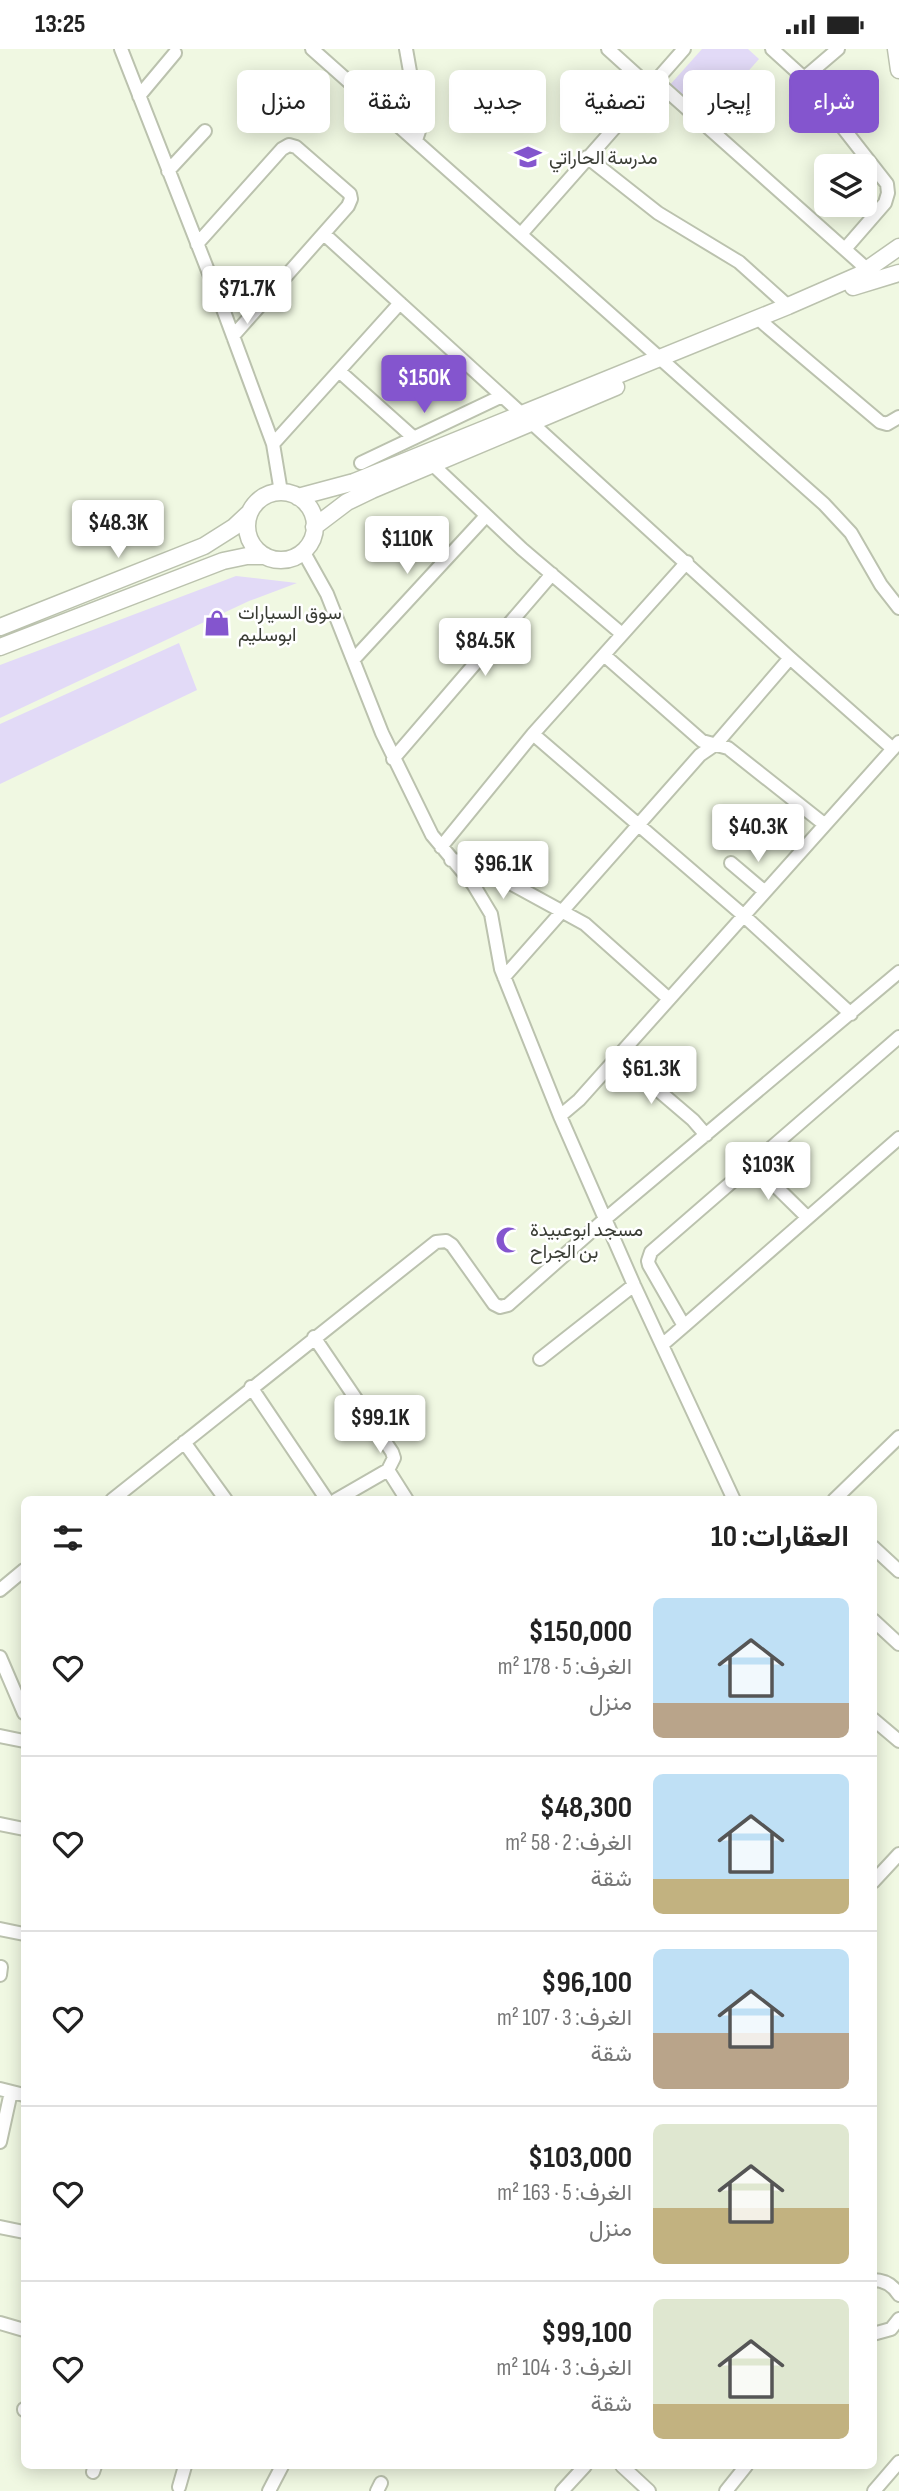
<!DOCTYPE html>
<html lang="ar">
<head>
<meta charset="utf-8">
<style>
  :root { --surface:#fff; --page:#f6f6f6; --text:#222; --muted:#767676; --line:#e0e0e0; --accent:#8455ce }
  body { margin:0; font-family:"Sofia Sans Condensed",Vazirmatn,sans-serif; background:var(--page); color:var(--text); direction:rtl; height:100vh; display:flex; flex-direction:column; font-size:26px; white-space:nowrap }
  * { box-sizing:border-box; margin:0 }
  p { font-size:23px; color:var(--muted) }
  .icon { flex:none; width:38px; height:38px; fill:none; stroke:currentColor; stroke-width:2; stroke-linecap:round; stroke-linejoin:round }
  .map { position:relative; flex:1; overflow:hidden; direction:ltr }
  .sheet { position:absolute; left:21px; top:1447px; width:856px; height:973px; display:flex; flex-direction:column; background:var(--surface); border-radius:10px; box-shadow:0 4px 18px #0003; direction:rtl }
  .sheet>* { flex:none }
  .top-card { position:absolute; left:21px; top:21px; width:858px; height:63px; direction:rtl; display:flex; gap:14px }
  .buttons { position:absolute; left:814px; top:105px; display:grid; gap:14px }
  .buttons a { display:grid; place-items:center; width:63px; height:63px; border-radius:10px; background:var(--surface); box-shadow:0 4px 18px #0003; font-size:35px }
  .price { position:absolute; translate:-50% -60px; padding:0 16px; border-radius:7px; background:#fff; color:#222; font-size:23px; line-height:46px; filter:drop-shadow(0 2px 4px #0008) }
  .price::after { content:''; position:absolute; left:50%; top:42px; width:21px; height:16px; margin-left:-10px; background:inherit; clip-path:polygon(0 0,100% 0,50% 100%) }
  .price.current { background:var(--accent); color:#fff }
  ul { padding:0; list-style:none }
  li { display:flex; align-items:center; gap:21px; height:175px; padding:0 28px }
  li+li { border-top:2px solid var(--line) }
  li span { display:grid; place-items:center; flex:none; width:196px; height:140px; border-radius:10px; color:#555 }
  li>.icon { margin-inline-start:auto }
  span .icon { width:84px; height:84px; fill:#fffc; stroke-width:1 }
  li b { font-size:30px }
  h2 { display:flex; justify-content:space-between; align-items:center; height:84px; padding:0 28px; font-size:30px }
  .tag { padding:0 24px; border-radius:10px; background:var(--surface); box-shadow:0 4px 18px #0003; font-size:24px; line-height:63px }
  .tag.current { background:var(--accent); color:#fff }
  .status { display:flex; justify-content:space-between; align-items:center; height:49px; padding:0 35px; background:var(--surface); direction:ltr }
  .status svg { height:19px; fill:currentColor }
  .map>svg:first-child { display:block }
</style>
</head>
<body>
<div class="status"><b>13:25</b><svg viewBox="0 0 49 12"><path d="M0 12V9h3v3zM5 12V6h3v6zM10 12V3h3v9zM15 12V0h3v12zM26 1h20v11H26zM47 4h2v5h-2z"/></svg></div>
<div class="map">
<svg width="899" height="2442" viewBox="0 0 899 2442">
  <rect width="100%" height="100%" fill="#f0f8e2"/>
  <path fill="#e2daf7" d="M702 0H748L759 10 705 71 668 38Z
    M236 527 297 534 249 552 0 669V616Z
    M179 594 197 641 0 735V675Z"/>
  <g fill="none" stroke-linecap="round" stroke-linejoin="round">
    <g stroke="#bbc2ae" stroke-width="16">
      <path id="street" d="M121 0 223 260 273 395 281 443
        M312 0 824 455 851 484 881 536 899 559
        M406 0 420 79 416 91
        M608 0 650 38
        M772 0 804 29 887 135 888 144 885 154 845 200
        M804 29 838 0
        M656 32 868 221
        M139 47 175 4
        M587 108 658 164 739 213 788 257
        M168 122 205 82
        M324 185 790 609 893 700
        M521 185 684 0
        M197 195 282 100 289 96 296 98 350 145 351 150 348 157 233 287
        M763 274 880 373 887 375 899 368
        M339 322 414 389
        M273 395 400 254
        M361 414 502 347
        M433 416 522 500 622 585
        M303 502 327 545 382 684 432 786 473 835 491 865 501 920 560 1067 634 1236 734 1451
        M604 606 702 692 728 699 824 775
        M354 610 486 467
        M533 685 743 866 851 965
        M393 710 552 525
        M441 798 533 685 687 513
        M451 811 469 812 477 816 585 875 669 950
        M731 814 764 842
        M504 928 700 706 716 695 790 609
        M899 988 651 1203 648 1212 649 1216 684 1277 899 1089
        M618 1007 693 1071 706 1086
        M560 1067 579 1051 899 693
        M752 1114 807 1168
        M314 1288 392 1403 394 1409 388 1421
        M662 1296 684 1277
        M540 1310 634 1236
        M251 1338 327 1451
        M184 1393 226 1451
        M112 1451 436 1193 446 1192 452 1196 494 1255 500 1258 508 1256 604 1171 899 923
        M336 1451 388 1421 407 1451
        M834 1451 899 1388
        M873 1498 899 1522
        M0 1541 24 1521
        M873 1571 899 1595
        M0 1608 24 1664
        M873 1670 899 1692
        M0 1687 24 1692
        M0 1775 24 1780
        M873 1833 899 1805
        M0 1880 24 1885
        M0 1926 1 1918
        M0 2040 24 2046
        M0 2093 11 2043
        M0 2178 24 2183
        M873 2231C885 2231 893 2236 899 2246
        M0 2274 24 2281
        M873 2285 891 2280 899 2270
        M24 2361V2360
        M622 2417 649 2442
        M93 2423 95 2417
        M179 2438 185 2417
        M269 2442 282 2417
        M377 2442 381 2434
        M562 2442 585 2417
        M726 2442 746 2417
        M874 2442 899 2413"/>
    </g>
    <g stroke="#bbc2ae" stroke-width="19">
      <path id="secondary" d="M896 0 899 21
        M853 238 899 224
        M247 477a34 34 0 1 1 68 0a34 34 0 1 1-68 0Z
        M298 448 354 433 788 257 859 226 899 198
        M314 478 347 453 372 441 616 338
        M0 578 204 497 234 478 249 464
        M0 598 223 512 247 507H265"/>
    </g>
    <use href="#street" stroke="#fff" stroke-width="12"/>
    <use href="#secondary" stroke="#fff" stroke-width="16"/>
  </g>
  <defs>
    <g id="school-bare" transform="scale(2.1)"><path d="M0-5L7-2L0 1L-7-2ZM-4 1L0 2.5L4 1V4Q0 6-4 4Z" fill="#8455ce" stroke="#fff" stroke-width="2.5" paint-order="stroke"/></g>
    <g id="shop-bare" transform="scale(2.1)"><path d="M-5-2.5h2.3a2.7 3.5 0 0 1 5.4 0H5L5.5 6h-11ZM-1.5-2.5h3a1.5 2.3 0 0 0-3 0Z" fill="#8455ce" stroke="#fff" stroke-width="2.5" paint-order="stroke"/></g>
    <g id="mosque-bare" transform="scale(2.1)"><path d="M3.5-4.9A6 6 0 1 0 3.5 4.9A5 5 0 1 1 3.5-4.9Z" fill="#8455ce" stroke="#fff" stroke-width="2.5" paint-order="stroke"/></g>
  </defs>
  <g fill-rule="evenodd">
    <use href="#school-bare" x="528" y="108"/>
    <use href="#shop-bare" x="217" y="574"/>
    <use href="#mosque-bare" x="509" y="1191"/>
  </g>
  <g text-anchor="middle" stroke-width="5" stroke-linejoin="round" paint-order="stroke">
    <g font-size="19" fill="#3a3d35" stroke="#fff" text-anchor="start">
      <text x="549" y="115">مدرسة الحاراتي</text>
      <text x="238" y="570">سوق السيارات<tspan x="238" dy="22">ابوسليم</tspan></text>
      <text x="530" y="1187">مسجد ابوعبيدة<tspan x="530" dy="22">بن الجراح</tspan></text>
    </g>
  </g>
</svg>
<div class="buttons">
<a><svg class="icon" aria-label="layers" viewBox="0 0 24 24"><path d="M12 4l9 5-9 5-9-5zM3 14l9 5 9-5"/></svg></a>
</div>
<b class="price" style="left:247px;top:277px">$71.7K</b>
<b class="price current" style="left:424px;top:366px">$150K</b>
<b class="price" style="left:118px;top:511px">$48.3K</b>
<b class="price" style="left:407px;top:527px">$110K</b>
<b class="price" style="left:485px;top:629px">$84.5K</b>
<b class="price" style="left:758px;top:815px">$40.3K</b>
<b class="price" style="left:503px;top:852px">$96.1K</b>
<b class="price" style="left:651px;top:1057px">$61.3K</b>
<b class="price" style="left:768px;top:1153px">$103K</b>
<b class="price" style="left:380px;top:1406px">$99.1K</b>
<div class="top-card">
<a class="tag current">شراء</a>
<a class="tag">إيجار</a>
<a class="tag">تصفية</a>
<a class="tag">جديد</a>
<a class="tag">شقة</a>
<a class="tag">منزل</a>
</div>
<section class="sheet">
<h2>العقارات: 10<svg class="icon" aria-label="filters" viewBox="0 0 24 24"><path d="M4 7h16M4 17h16"/><circle cx="9" cy="7" r="2"/><circle cx="15" cy="17" r="2"/></svg></h2>
<ul>
<li><span style="background:linear-gradient(#bfe0f5 75%,#b9a48a 0)"><svg class="icon" aria-label="home" viewBox="0 0 24 24"><path d="M3 11l9-7 9 7M6 9v11h12V9"/></svg></span><div><b>$150,000</b><p>الغرف: 5 · 178 m²</p><p>منزل</p></div><svg class="icon" aria-label="heart" viewBox="0 0 24 24"><path d="M12 20l-8-8c-3-5 5-10 8-4 3-6 11-1 8 4z"/></svg></li>
<li><span style="background:linear-gradient(#bfe0f5 75%,#c2b280 0)"><svg class="icon" aria-label="home" viewBox="0 0 24 24"><path d="M3 11l9-7 9 7M6 9v11h12V9"/></svg></span><div><b>$48,300</b><p>الغرف: 2 · 58 m²</p><p>شقة</p></div><svg class="icon" aria-label="heart" viewBox="0 0 24 24"><path d="M12 20l-8-8c-3-5 5-10 8-4 3-6 11-1 8 4z"/></svg></li>
<li><span style="background:linear-gradient(#bfe0f5 60%,#b9a48a 0)"><svg class="icon" aria-label="home" viewBox="0 0 24 24"><path d="M3 11l9-7 9 7M6 9v11h12V9"/></svg></span><div><b>$96,100</b><p>الغرف: 3 · 107 m²</p><p>شقة</p></div><svg class="icon" aria-label="heart" viewBox="0 0 24 24"><path d="M12 20l-8-8c-3-5 5-10 8-4 3-6 11-1 8 4z"/></svg></li>
<li><span style="background:linear-gradient(#dfe7d0 60%,#c2b280 0)"><svg class="icon" aria-label="home" viewBox="0 0 24 24"><path d="M3 11l9-7 9 7M6 9v11h12V9"/></svg></span><div><b>$103,000</b><p>الغرف: 5 · 163 m²</p><p>منزل</p></div><svg class="icon" aria-label="heart" viewBox="0 0 24 24"><path d="M12 20l-8-8c-3-5 5-10 8-4 3-6 11-1 8 4z"/></svg></li>
<li><span style="background:linear-gradient(#dfe7d0 75%,#c2b280 0)"><svg class="icon" aria-label="home" viewBox="0 0 24 24"><path d="M3 11l9-7 9 7M6 9v11h12V9"/></svg></span><div><b>$99,100</b><p>الغرف: 3 · 104 m²</p><p>شقة</p></div><svg class="icon" aria-label="heart" viewBox="0 0 24 24"><path d="M12 20l-8-8c-3-5 5-10 8-4 3-6 11-1 8 4z"/></svg></li>
</ul>
</section>
</div>
</body>
</html>
